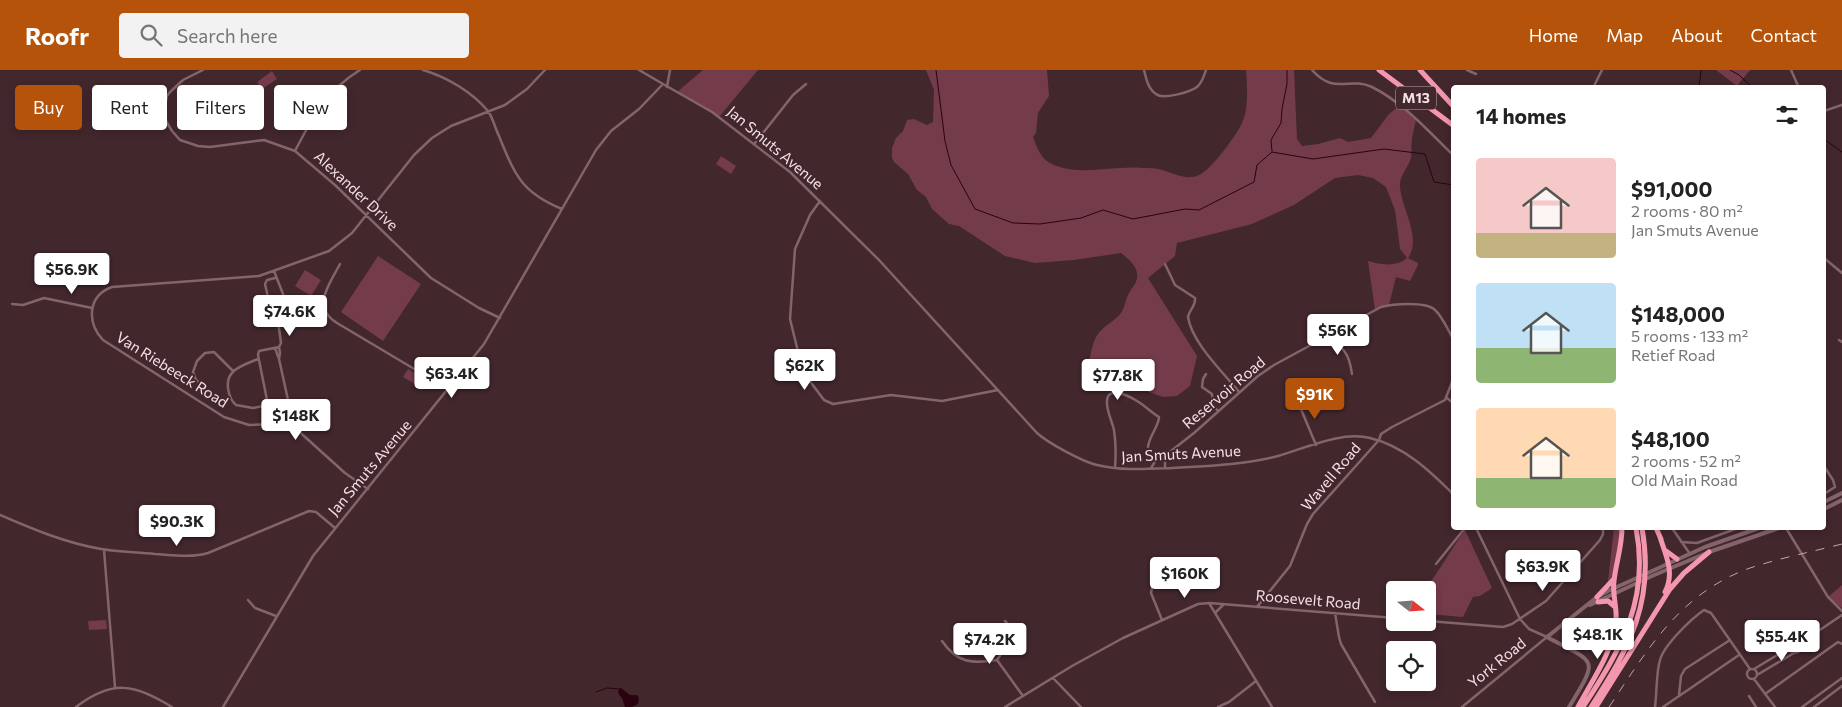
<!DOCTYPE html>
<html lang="en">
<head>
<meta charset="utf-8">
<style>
  :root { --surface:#fff; --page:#f2f2f2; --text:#222; --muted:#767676; --accent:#b45309 }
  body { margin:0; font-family:Commissioner,sans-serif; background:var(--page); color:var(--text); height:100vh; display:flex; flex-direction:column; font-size:19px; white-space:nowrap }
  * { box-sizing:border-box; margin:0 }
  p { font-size:16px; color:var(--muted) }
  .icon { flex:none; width:28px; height:28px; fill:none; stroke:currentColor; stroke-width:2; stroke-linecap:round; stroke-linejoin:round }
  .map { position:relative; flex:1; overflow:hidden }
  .details { position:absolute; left:1451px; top:15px; width:375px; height:445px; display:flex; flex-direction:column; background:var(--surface); border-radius:5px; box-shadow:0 2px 8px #0003 }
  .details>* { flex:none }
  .top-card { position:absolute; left:15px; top:15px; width:475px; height:45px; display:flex; gap:10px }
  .needle { width:32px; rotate:107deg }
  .buttons { position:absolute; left:1386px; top:511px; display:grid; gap:10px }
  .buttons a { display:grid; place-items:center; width:50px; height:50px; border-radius:5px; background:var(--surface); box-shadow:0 2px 8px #0003; font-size:25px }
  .price { position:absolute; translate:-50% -42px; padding:0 11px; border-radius:5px; background:#fff; color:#222; font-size:16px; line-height:32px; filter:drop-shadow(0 1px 2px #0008) }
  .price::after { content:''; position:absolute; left:50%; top:30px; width:15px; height:11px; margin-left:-8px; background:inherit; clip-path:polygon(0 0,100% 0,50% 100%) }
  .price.current { background:var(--accent); color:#fff }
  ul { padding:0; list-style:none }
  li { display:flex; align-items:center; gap:15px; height:125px; padding:0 25px }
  li span { display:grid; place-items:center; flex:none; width:140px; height:100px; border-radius:5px; color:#555 }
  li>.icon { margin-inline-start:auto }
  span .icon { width:60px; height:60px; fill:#fffc; stroke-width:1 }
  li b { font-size:21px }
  h2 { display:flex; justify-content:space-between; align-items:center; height:60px; padding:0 25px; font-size:21px }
  .tag { padding:0 18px; border-radius:5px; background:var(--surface); box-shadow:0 2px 8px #0003; font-size:18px; line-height:45px }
  .tag.current { background:var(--accent); color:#fff }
  header { display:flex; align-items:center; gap:30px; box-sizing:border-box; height:70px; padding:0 25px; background:var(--accent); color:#fff }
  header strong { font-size:24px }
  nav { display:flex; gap:28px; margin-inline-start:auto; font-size:18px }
  .search { width:350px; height:45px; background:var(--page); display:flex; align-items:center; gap:12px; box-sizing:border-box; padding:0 18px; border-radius:5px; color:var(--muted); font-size:19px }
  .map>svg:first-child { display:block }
</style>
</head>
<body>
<header>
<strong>Roofr</strong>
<div class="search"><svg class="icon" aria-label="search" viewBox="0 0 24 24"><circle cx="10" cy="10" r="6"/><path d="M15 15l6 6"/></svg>Search here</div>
<nav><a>Home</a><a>Map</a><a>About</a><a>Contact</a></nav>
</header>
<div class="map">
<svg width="1842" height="637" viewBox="0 0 1842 637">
  <rect width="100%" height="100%" fill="#42272d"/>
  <path fill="#743b4a" d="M703 0H758L719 47 677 22Z
    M926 0H1047L1049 26 1038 43 1036 63 1033 67C1037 77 1041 90 1052 94 1080 107 1113 95 1143 98 1149 98 1156 98 1162 100 1173 103 1187 111 1199 105 1211 100 1236 66 1242 53 1249 37 1247 17 1246 0H1294L1297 69 1302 76 1318 74 1340 68 1348 72 1371 68 1389 44 1399 36 1416 49C1415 56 1413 62 1412 68 1411 75 1412 82 1411 88 1408 98 1399 106 1400 117 1402 140 1422 168 1408 188L1418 193V195L1410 211 1396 207 1389 235 1375 240 1368 191C1381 195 1397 197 1407 188L1400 179 1395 140 1386 117 1373 108 1358 105 1335 108 1294 135 1252 154 1177 173 1175 186 1148 208 1197 286 1190 316 1177 326 1163 327 1146 321 1129 309 1113 304 1093 314 1085 309C1089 296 1090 279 1096 267 1102 256 1114 252 1121 243 1125 237 1125 231 1128 225 1130 220 1134 216 1136 212 1141 199 1130 190 1121 183L1074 190 1035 193 1005 186 959 156 949 154 932 139 926 127 917 120 908 104 894 92 892 88V78L896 68 903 61 907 50 914 49 927 55 933 52 934 20Z
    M1716 0H1750L1737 16Z
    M272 1 277 9 262 19 257 12Z
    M721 86 736 96 731 104 716 94Z
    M378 186 421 214 383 271 341 242Z
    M305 200 321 210 311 226 295 216Z
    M408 299 423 308 418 316 403 307Z
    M1614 458H1622L1614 508 1597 527 1608 511Z
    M1465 460 1492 518 1480 526 1473 527 1463 547 1428 544V520H1424C1440 501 1450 480 1465 460Z
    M1842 515V538L1828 527Z
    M106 550 107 559 89 560 88 551Z"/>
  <path fill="#2c0210" d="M621 618 630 625H637L639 628 638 634 632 637H625L622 628 618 623 619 619Z"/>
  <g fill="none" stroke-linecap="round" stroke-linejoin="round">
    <path stroke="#2c0210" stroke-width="1" d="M936 0 945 71 951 95 975 139 1013 153 1040 154 1081 148 1103 140 1133 149 1185 139 1199 140 1254 112 1257 95 1272 82 1313 89 1384 79 1425 84 1434 112 1454 115
      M1730 0 1739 5 1753 18
      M1699 18 1701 0
      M1824 69 1842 82
      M1272 81 1271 70 1281 53 1282 39 1287 14V0
      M596 622 607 618 620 619"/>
    <path stroke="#84646b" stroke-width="2.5" d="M203 0 183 10 170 22 167 26 165 35 166 51 172 61 180 70 198 76 210 77 264 70 295 81 335 115 431 208 479 238 500 248
      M423 0C447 7 472 22 488 41 493 48 495 58 499 66 515 105 521 122 562 139
      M639 0 663 14
      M1144 0C1146 8 1148 19 1156 24 1163 30 1190 22 1197 17 1202 13 1204 6 1206 0
      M1312 0C1335 26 1349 6 1372 17 1404 33 1429 62 1454 86
      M1467 0 1476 4
      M1791 0 1799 18
      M667 17 670 0
      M1593 18 1602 0
      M1824 41 1842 35
      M755 73 793 25 806 14
      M295 81C312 48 327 20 360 0
      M820 131 810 145 795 179 790 249 803 302 824 330 833 334 891 325 942 331 998 320
      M1824 188 1842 203
      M340 194C329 215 311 237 337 253L426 306 452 316
      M1165 194 1175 215 1195 228C1196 236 1189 240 1188 247 1192 273 1223 302 1239 322
      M274 201 285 229 278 251
      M275 208 267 210 265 214 271 241 278 251 281 273 279 277
      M12 234 23 235 44 228 92 238
      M1324 269C1344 276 1349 283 1352 304
      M1839 270 1842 272
      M275 278 279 289 294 357 345 403 368 419
      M258 289C251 292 238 296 233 302 224 310 228 328 236 335L253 338 268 335 258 285 259 281 279 277
      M279 289 280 283 279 277
      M1206 304 1203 309 1202 317 1212 324 1213 335 1218 341
      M206 317 196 310 193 302 197 291 205 283 214 282 233 301
      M1447 328 1454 334
      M1298 332 1316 375
      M294 357 280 354 249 355 224 347 103 270C87 253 87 226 112 217L259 206 329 181 352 163 414 85 432 68 451 56 505 35 527 19 545 0
      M1162 388 1165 390V397
      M1824 396 1833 410 1835 417 1824 424
      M1115 398C1116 385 1116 373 1114 360 1112 351 1107 342 1107 333 1106 314 1129 326 1137 331 1144 335 1151 342 1159 347 1159 356 1149 366 1148 377
      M1151 398 1156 390 1162 388 1194 363 1258 306 1274 295 1381 237C1392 234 1426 231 1435 240 1443 247 1448 261 1454 270
      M0 445C32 459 66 473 101 479 119 482 137 482 155 484 172 485 191 488 208 483L309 441 316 442 335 458
      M1672 458 1690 484
      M1786 458 1828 527 1842 541
      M1681 472 1697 473 1738 458
      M104 480 115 617
      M1159 488 1160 507 1152 518 1151 523 1162 550
      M1436 494 1465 458
      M248 530 255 538 276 546
      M1209 533 1272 637
      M1257 537 1290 496 1307 454 1313 444 1379 370 1381 364 1392 357 1445 330 1454 307
      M1215 543 1223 535
      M1335 543 1339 567 1341 574 1375 632
      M1005 551C1020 565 1005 577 997 590L1023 626
      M1428 551 1503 557 1512 554 1546 531 1600 470 1603 464V458
      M1788 576a7 7 0 1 1 14 0a7 7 0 1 1-14 0Z
      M942 571C957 593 972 594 997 590
      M1799 571 1808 568 1842 545
      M1747 604a5 5 0 1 1 10 0a5 5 0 1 1-10 0Z
      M1754 599 1789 578
      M1757 605 1794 583
      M1053 608 1081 637
      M1754 609 1775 637
      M1765 624 1838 572 1842 574
      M1679 625 1681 606 1685 599 1730 570
      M1749 626 1756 637
      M76 637C113 609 134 614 172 637
      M223 637 313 486 484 274 596 80 611 61 639 39 663 14 712 42 790 102 879 190 1037 363C1048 373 1083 392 1097 395 1121 401 1148 399 1173 398 1208 396 1243 395 1278 386 1306 378 1341 361 1370 368 1404 376 1430 401 1454 425
      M1005 637 1072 596 1123 568 1198 534 1209 533 1395 548
      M1218 637 1229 632 1256 611
      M1462 637 1547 567 1529 559 1520 549 1476 458
      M1655 637C1657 623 1656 603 1660 590 1664 575 1691 549 1704 540L1711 543 1750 599
      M1663 637 1739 585
      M1802 637 1842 608
      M1814 637 1842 616"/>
    <path stroke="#84646b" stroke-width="4" d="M1824 432 1842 423
      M1824 439 1842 430
      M1590 535 1652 506 1709 482 1779 458
      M1569 637C1600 586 1596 594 1547 567L1597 527 1608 521 1705 477 1759 458"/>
    <path stroke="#f497ae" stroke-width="5" d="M1379 0 1454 56
      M1420 0 1454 37
      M1656 458 1661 469
      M1660 467C1666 486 1675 503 1665 522
      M1666 481 1677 489
      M1597 527 1614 509
      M1598 532 1608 531 1614 536
      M1578 637C1593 609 1613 582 1616 549 1617 536 1612 524 1614 511 1616 493 1622 476 1622 458
      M1583 637C1621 579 1650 530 1636 458
      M1591 637C1630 577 1655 531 1642 458
      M1596 637 1670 519 1684 503 1709 482"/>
    <path stroke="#bda7ac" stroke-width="1" stroke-dasharray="9 9" stroke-linecap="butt" d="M1609 637C1648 579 1680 523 1750 498 1780 488 1811 482 1842 474"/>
  </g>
  <g text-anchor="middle" stroke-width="4" stroke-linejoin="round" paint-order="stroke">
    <rect fill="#42272d" stroke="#bfa9ae" stroke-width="1" x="1396" y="16.5" width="40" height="23" rx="4"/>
    <g font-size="14" font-weight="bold" fill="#f4e1e5">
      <text x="1416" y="33">M13</text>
    </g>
    <g font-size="15" fill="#f4e1e5" stroke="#42272d">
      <text transform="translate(775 78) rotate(40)" y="5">Jan Smuts Avenue</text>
      <text transform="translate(356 121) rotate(43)" y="5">Alexander Drive</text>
      <text transform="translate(172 300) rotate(32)" y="5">Van Riebeeck Road</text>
      <text transform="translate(1224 323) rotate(-40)" y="5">Reservoir Road</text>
      <text transform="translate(1181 384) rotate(-3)" y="5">Jan Smuts Avenue</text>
      <text transform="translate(370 398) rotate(-50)" y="5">Jan Smuts Avenue</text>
      <text transform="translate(1331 407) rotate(-50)" y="5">Wavell Road</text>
      <text transform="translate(1308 530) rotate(5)" y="5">Roosevelt Road</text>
      <text transform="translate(1497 593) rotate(-39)" y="5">York Road</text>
    </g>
  </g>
</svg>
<div class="buttons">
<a><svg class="needle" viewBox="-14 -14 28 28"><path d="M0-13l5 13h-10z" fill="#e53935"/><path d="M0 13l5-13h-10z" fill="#767676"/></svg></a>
<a><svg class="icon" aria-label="locate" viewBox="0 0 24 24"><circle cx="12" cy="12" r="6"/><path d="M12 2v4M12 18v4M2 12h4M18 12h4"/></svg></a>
</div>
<b class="price" style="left:72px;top:225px">$56.9K</b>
<b class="price" style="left:290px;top:267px">$74.6K</b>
<b class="price" style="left:1338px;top:286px">$56K</b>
<b class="price" style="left:805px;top:321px">$62K</b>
<b class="price" style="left:452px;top:329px">$63.4K</b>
<b class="price" style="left:1118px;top:331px">$77.8K</b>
<b class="price current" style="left:1315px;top:350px">$91K</b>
<b class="price" style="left:296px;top:371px">$148K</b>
<b class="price" style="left:177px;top:477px">$90.3K</b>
<b class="price" style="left:1543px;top:522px">$63.9K</b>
<b class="price" style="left:1185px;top:529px">$160K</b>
<b class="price" style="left:1598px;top:590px">$48.1K</b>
<b class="price" style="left:1782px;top:592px">$55.4K</b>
<b class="price" style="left:990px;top:595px">$74.2K</b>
<div class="top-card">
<a class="tag current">Buy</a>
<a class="tag">Rent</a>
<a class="tag">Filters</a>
<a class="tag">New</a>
</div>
<section class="details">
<h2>14 homes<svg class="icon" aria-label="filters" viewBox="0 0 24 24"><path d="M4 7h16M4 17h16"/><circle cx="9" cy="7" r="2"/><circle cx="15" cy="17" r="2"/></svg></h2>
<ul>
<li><span style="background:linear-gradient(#f6c9c9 75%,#c2b280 0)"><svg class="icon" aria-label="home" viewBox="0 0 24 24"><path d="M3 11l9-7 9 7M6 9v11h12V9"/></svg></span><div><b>$91,000</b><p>2 rooms · 80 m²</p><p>Jan Smuts Avenue</p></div></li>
<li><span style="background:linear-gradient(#bfe0f5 65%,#8fb573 0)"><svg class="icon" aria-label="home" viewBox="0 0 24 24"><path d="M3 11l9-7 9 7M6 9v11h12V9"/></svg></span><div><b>$148,000</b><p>5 rooms · 133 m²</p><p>Retief Road</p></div></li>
<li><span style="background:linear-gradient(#ffd9b3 70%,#8fb573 0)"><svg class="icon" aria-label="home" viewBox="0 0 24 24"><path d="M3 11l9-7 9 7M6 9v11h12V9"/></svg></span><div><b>$48,100</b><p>2 rooms · 52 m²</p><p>Old Main Road</p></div></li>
</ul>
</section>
</div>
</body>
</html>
